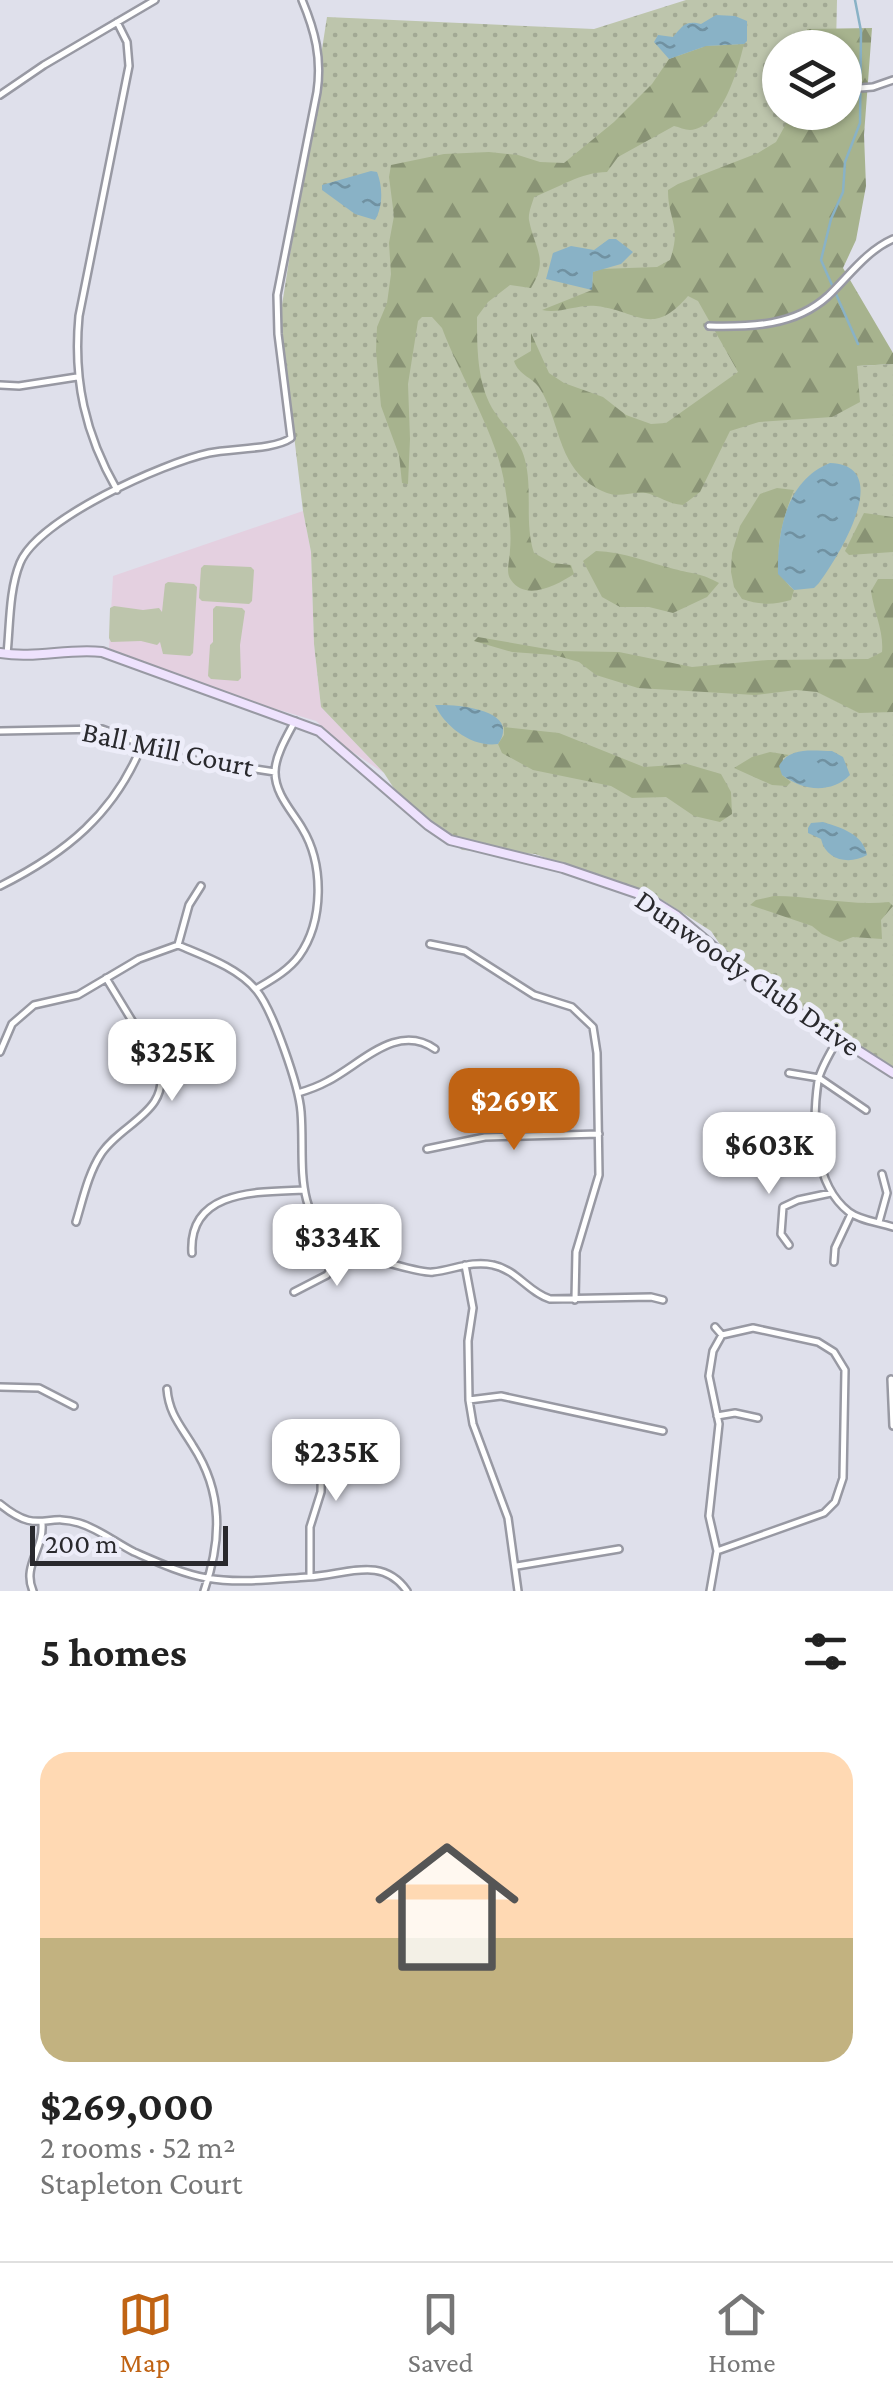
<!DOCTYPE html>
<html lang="en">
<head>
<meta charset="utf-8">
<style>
  :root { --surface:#fff; --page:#f6f6f6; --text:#222; --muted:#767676; --line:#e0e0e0; --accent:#c06313 }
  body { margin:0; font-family:"Crimson Pro",serif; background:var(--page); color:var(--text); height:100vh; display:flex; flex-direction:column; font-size:38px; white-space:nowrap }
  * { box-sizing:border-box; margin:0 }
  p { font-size:32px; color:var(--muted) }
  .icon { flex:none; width:55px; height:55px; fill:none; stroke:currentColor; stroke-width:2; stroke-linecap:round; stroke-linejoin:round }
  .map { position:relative; height:1591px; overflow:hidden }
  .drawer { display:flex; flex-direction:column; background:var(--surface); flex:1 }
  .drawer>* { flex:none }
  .buttons { position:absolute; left:762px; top:30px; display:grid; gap:20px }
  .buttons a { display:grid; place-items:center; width:100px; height:100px; border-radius:50%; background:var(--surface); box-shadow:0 2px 8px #0004; font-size:50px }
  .scale { position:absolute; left:30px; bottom:25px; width:198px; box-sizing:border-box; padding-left:10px; border:5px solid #29292d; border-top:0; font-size:28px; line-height:35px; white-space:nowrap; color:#29292d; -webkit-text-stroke:8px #ededf9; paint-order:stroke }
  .price { position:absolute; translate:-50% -85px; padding:0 22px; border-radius:20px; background:#fff; color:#222; font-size:32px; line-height:65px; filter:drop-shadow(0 2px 5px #0008) }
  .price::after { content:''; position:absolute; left:50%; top:60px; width:30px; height:22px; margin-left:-15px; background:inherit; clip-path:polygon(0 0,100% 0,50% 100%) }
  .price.current { background:var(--accent); color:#fff }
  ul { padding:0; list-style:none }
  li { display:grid; align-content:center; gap:20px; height:530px; padding:0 40px }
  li+li { border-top:2px solid var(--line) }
  li span { display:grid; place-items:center; height:310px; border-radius:30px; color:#555 }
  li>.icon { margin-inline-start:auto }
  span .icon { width:180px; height:180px; fill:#fffc; stroke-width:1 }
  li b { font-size:42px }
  h2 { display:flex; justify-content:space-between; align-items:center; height:120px; padding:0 40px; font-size:42px }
  .dock { display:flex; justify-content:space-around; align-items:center; height:140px; border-top:2px solid var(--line); background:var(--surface); font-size:28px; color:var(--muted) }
  .dock a { display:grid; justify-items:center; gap:5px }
  .dock .current { color:var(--accent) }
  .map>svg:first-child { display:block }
</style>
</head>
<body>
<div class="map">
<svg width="893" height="1591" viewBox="0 0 893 1591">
  <defs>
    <pattern id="grass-dots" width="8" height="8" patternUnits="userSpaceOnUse" patternTransform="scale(2.5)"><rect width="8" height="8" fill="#bdc5ac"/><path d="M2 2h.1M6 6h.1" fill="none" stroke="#a2a994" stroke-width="1.8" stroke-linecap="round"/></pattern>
    <pattern id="forest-firs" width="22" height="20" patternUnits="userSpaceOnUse" patternTransform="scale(2.5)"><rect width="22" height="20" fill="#a7b38e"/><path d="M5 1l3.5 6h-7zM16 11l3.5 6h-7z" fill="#889274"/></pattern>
    <pattern id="water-ripples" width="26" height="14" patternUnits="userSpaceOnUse" patternTransform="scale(2.5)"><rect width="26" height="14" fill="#89b2c6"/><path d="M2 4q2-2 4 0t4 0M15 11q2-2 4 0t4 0" fill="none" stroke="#7091a1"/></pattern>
  </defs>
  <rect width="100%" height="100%" fill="#dfe0eb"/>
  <path fill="#e4d0e0" d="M303 511 311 552 314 644 321 707 384 773 345 747 316 721 191 683 109 648 113 576Z"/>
  <path fill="url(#grass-dots)" d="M686 0H837L836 47 780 48V112L834 113 738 373 893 364V1069L849 1047 806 1013 737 970 711 931 664 901 535 854 462 850 406 807 384 773 321 707 314 644 311 552 303 511 280 318 327 17 594 29Z"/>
  <path fill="url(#forest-firs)" d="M872 28 864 135 866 186 856 240 843 268 893 353V364L857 366 860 402 832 417 759 422 730 431 700 492 683 505C668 504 659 496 646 493 633 491 620 498 607 493 556 473 562 423 540 389 533 377 519 376 514 361L531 351V333L549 373 564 383 603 397 626 415 651 424 666 423 738 372 698 301 688 296C652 338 639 311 596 306 578 304 560 314 542 310L592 290 593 272 601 269 657 267 670 260C682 225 668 221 668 190L678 184 758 153 776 142 792 113 845 112V48L806 47 807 29Z
    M744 44C738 69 722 128 690 130 685 130 679 127 674 126L618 157 607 172C581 172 558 188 534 197 532 204 528 213 529 220 535 250 549 259 531 288L510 285 488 302 477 317C477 347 477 381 492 408 503 427 520 438 525 460 533 491 524 522 534 553L552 563 571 565 574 574C557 585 526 602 511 580 505 572 510 560 510 550 512 530 508 507 505 487 499 439 460 376 442 328L432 317H422L418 321 408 384 410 439 408 484 402 483 399 455 381 406 376 351 377 327 387 303 391 274 389 243 394 216 389 177 391 165 444 154 489 152 518 155 540 162 564 163 614 122 652 84 669 59 706 46Z
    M777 488 794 490C783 518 766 569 794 590L791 600C773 605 760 605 742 599L734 587 731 572 732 553 740 526 760 494Z
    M864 513 893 517V552L849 555 845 551Z
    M596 551C624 552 647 562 674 569 693 574 701 573 719 583L707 597 673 613 649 607H620L602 597 583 561Z
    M878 579H893V712L859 713 817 692 796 690 755 695 638 688 596 675 579 662 554 655 512 652 474 641 478 637 558 651 619 652 692 667 768 660 868 659 882 652C884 631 874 613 871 591Z
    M504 727 559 733 644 767 687 764 721 774 731 792 732 814 720 822 694 816 666 797 632 798 611 786 533 770 502 753 498 744 504 735Z
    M770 752 789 755 783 758 782 775 791 782 787 786 772 785 734 768 752 757Z
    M774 896C813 896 850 906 889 902L893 906 881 920 882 939 853 937 840 942 822 934 812 926 750 905 756 900Z"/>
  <path fill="#bdc5ac" d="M204 565 251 567 254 570 252 601 249 604 202 601 199 598 201 568Z
    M168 582 194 584 197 587 193 653 190 656 163 654 160 642 157 645 141 641 111 642 109 638 110 608 114 606 143 610 159 608 162 612 165 584Z
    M216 606 242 608 245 611 240 645 241 678 238 681 211 679 208 676 210 645 213 642V609Z"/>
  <path fill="url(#water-ripples)" d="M716 15 735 16 747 21V41L744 44 706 46 669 59 654 42 658 35 673 37C682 27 685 20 701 24Z
    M371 171 377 172C383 187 383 207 375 220L355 214 322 190V185Z
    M609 239H616L633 252 621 264 593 272 592 290 546 279 553 253 571 246 594 250Z
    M830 463C893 465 843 550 819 583L814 588 794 590 778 574C777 530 787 480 830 463Z
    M435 705C456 704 522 709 498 744 473 748 445 727 435 705Z
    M832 751 843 757 850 775C831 794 803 791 782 775L779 766C789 746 814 751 832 751Z
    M823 822C842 828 863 834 867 855 850 865 826 861 821 839L808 833V828L811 823Z"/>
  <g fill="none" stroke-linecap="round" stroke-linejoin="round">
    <path stroke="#89b2c6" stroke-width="2.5" d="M855 0 861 31 860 123 845 162 843 192 831 219 821 260 858 344"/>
    <g stroke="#9899a3" stroke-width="10">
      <path id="street" d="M117 22 127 42 129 66 79 316C73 380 85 434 117 490
        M847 89 873 87 893 80
        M0 95 44 65 155 0
        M709 326C751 327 795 326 828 296 849 276 866 251 893 239
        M0 385 19 386 77 377
        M7 654C10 625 9 590 20 563 38 519 163 463 209 453 231 448 274 450 291 438L278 334 277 295 317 92C322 58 315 31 302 0
        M0 731 102 729 176 757 275 772
        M0 886C66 853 114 814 142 745
        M430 944 465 951 534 995 572 1007 593 1027 597 1053 599 1175 576 1252 575 1300
        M178 945 189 905 201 886
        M256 989C271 980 288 971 299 956 324 921 324 864 302 828 292 811 275 794 275 772 275 756 287 736 295 721
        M838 1039C831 1052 821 1067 818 1081 812 1123 813 1184 849 1212 861 1221 879 1222 893 1227
        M0 1052 12 1024 34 1005 78 995 139 959 178 945C204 956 239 968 257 991 273 1011 299 1086 301 1112 305 1161 292 1213 338 1245 348 1252 421 1274 433 1272 453 1270 472 1260 493 1265 517 1270 528 1292 550 1299L651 1297 663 1300
        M789 1073 819 1078 866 1110
        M298 1093C308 1090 319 1086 328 1081 361 1064 397 1022 435 1049
        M772 1135a7 7 0 1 1 14 0a7 7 0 1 1-14 0Z
        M786 1134H816
        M427 1149 485 1137 599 1134
        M76 1222C83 1199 88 1174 101 1154 122 1122 172 1112 159 1065L106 978
        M879 1222 887 1193 882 1174
        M789 1245 781 1234 783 1207 798 1200 831 1193
        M192 1253C188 1189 259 1192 303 1190
        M834 1262 835 1248 851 1214
        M465 1265 473 1308 468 1341 469 1400 473 1424 508 1518 518 1591
        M294 1292 327 1275 342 1249
        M715 1327 722 1335
        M891 1379 893 1426
        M0 1387 39 1388 74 1406
        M167 1389C169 1414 181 1426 193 1446 223 1492 222 1540 204 1591
        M469 1400 501 1396 663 1431
        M717 1416 735 1413 758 1418
        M0 1504C39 1536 44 1512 79 1523 99 1529 116 1543 134 1552 157 1562 183 1574 207 1578 238 1584 277 1579 308 1577 346 1575 382 1555 407 1591
        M517 1566 619 1549
        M310 1577V1527L321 1492 322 1432
        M33 1591C22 1566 44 1549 42 1524
        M710 1591 717 1551 709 1516 719 1424 709 1376 713 1351 722 1335 753 1328 818 1342 834 1352 845 1370 843 1478 835 1502 824 1513 717 1551"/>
    </g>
    <g stroke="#9899a3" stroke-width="12">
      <path id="secondary" d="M0 653C35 659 68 648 102 652L319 731 428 825 450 840 563 868 645 896 677 916 768 993 893 1073"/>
    </g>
    <use href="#street" stroke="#fff" stroke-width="5"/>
    <use href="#secondary" stroke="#eee2fd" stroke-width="8"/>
  </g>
  <g text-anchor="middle" stroke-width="10" stroke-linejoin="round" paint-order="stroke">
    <g font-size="30" fill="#29292d" stroke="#ededf9">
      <text transform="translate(168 749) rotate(12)" y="10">Ball Mill Court</text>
      <text transform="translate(748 973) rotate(35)" y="10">Dunwoody Club Drive</text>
    </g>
  </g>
</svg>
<div class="buttons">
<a><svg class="icon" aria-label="layers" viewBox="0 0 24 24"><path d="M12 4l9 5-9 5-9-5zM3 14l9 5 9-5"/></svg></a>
</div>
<div class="scale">200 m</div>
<b class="price" style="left:172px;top:1104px">$325K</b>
<b class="price current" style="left:514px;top:1153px">$269K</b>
<b class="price" style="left:769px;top:1197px">$603K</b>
<b class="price" style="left:337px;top:1289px">$334K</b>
<b class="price" style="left:336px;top:1504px">$235K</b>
</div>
<section class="drawer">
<h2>5 homes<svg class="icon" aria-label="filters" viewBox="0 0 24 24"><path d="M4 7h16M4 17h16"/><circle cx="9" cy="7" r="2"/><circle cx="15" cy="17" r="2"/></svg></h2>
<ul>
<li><span style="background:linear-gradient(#ffd9b3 60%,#c2b280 0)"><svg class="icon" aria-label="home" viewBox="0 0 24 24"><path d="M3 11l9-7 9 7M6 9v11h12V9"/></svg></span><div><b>$269,000</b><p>2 rooms · 52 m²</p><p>Stapleton Court</p></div></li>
</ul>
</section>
<nav class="dock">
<a class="current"><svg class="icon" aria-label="map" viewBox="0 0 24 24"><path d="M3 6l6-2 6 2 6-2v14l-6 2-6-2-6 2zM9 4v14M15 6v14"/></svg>Map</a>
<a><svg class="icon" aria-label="saved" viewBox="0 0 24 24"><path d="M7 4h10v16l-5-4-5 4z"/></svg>Saved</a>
<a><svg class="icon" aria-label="home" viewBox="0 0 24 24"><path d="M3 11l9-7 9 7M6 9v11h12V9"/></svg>Home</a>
</nav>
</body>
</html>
